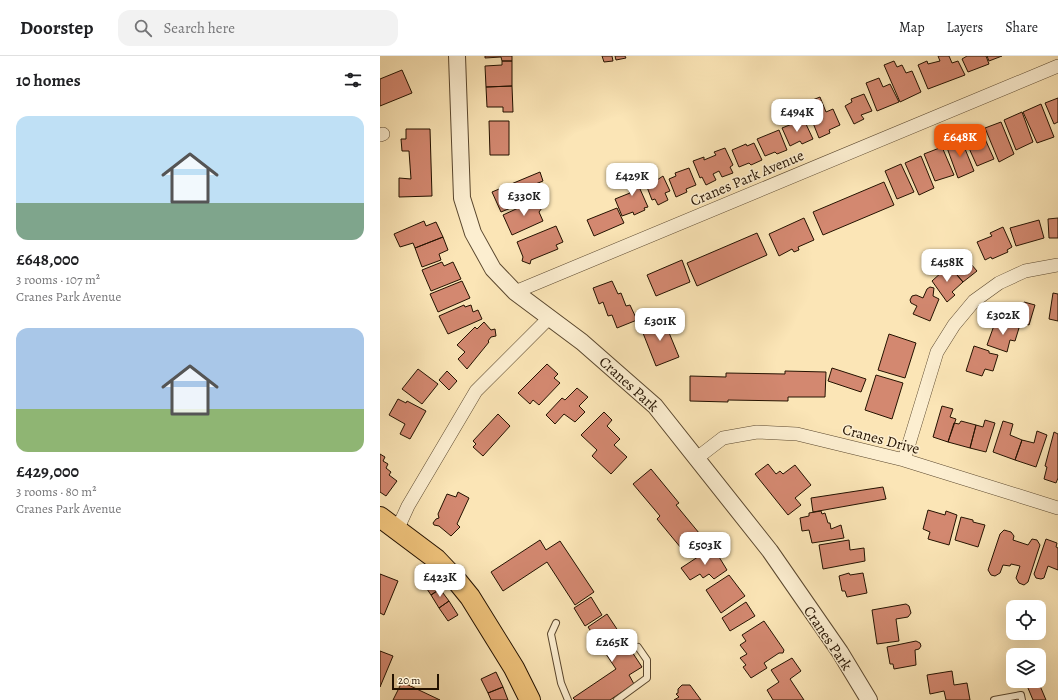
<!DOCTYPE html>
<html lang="en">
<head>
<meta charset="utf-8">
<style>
  :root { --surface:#fff; --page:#f2f2f2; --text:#202124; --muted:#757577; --line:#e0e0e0; --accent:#ea580c }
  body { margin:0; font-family:Alegreya,serif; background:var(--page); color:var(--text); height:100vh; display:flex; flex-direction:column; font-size:15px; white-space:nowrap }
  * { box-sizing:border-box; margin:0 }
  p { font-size:13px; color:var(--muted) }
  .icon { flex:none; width:22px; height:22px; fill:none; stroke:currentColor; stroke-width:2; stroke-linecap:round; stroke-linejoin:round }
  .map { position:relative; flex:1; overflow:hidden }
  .side { display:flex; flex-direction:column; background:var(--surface); width:380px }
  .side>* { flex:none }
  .controls { position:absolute; left:626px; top:544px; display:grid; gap:8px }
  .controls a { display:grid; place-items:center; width:40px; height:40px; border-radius:8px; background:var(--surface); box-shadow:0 4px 16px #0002; font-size:20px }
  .scale { position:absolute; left:12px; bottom:10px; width:47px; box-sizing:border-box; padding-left:4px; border:2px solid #241200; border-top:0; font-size:11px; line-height:14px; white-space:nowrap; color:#241200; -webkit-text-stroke:3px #fceed0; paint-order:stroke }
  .price { position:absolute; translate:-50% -34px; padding:0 9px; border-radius:8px; background:#fff; color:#222; font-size:13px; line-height:26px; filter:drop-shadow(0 1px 2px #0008) }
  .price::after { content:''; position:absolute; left:50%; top:24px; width:12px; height:9px; margin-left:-6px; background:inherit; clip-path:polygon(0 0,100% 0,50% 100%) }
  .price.on { background:var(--accent); color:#fff }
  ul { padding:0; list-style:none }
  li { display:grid; align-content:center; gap:8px; height:212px; padding:0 16px }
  li span { display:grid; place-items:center; height:124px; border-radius:12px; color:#555 }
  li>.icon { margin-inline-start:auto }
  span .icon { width:72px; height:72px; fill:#fffc; stroke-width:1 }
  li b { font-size:17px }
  h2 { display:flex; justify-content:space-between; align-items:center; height:48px; padding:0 16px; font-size:17px }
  header { display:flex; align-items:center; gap:24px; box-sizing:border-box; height:56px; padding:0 20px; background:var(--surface); border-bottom:1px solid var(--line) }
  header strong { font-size:19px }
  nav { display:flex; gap:22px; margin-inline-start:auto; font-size:14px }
  .search { width:280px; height:36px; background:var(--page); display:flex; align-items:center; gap:10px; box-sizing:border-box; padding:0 14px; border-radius:12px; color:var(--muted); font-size:15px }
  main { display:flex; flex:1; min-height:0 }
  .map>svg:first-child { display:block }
</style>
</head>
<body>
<header>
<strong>Doorstep</strong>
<div class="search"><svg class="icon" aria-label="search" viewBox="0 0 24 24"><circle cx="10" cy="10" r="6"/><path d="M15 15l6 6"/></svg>Search here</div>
<nav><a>Map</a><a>Layers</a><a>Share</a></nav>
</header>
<main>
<section class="side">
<h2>10 homes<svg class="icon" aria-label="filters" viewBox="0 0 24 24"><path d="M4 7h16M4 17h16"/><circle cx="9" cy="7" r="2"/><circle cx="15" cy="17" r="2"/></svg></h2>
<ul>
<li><span style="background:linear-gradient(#bfe0f5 70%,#7fa58c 0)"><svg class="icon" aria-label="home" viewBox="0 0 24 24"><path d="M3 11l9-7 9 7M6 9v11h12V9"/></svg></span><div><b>£648,000</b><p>3 rooms · 107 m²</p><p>Cranes Park Avenue</p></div></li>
<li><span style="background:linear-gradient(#a9c7e8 65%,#8fb573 0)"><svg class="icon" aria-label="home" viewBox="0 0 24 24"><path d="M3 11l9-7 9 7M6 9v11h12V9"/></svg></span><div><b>£429,000</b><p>3 rooms · 80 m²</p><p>Cranes Park Avenue</p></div></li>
</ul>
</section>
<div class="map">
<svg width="678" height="644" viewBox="0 0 678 644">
  <rect width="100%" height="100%" fill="#fbe5b6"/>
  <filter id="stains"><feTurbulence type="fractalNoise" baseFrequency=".005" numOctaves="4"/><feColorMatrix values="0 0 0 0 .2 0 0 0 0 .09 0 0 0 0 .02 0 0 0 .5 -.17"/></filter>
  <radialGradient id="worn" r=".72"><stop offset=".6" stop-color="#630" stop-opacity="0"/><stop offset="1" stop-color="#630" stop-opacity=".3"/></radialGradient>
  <path fill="#d38870" stroke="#241200" d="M105 0H132V5H122L121 1 105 2Z
    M222 0H232L233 5 224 6Z
    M235 0H245L246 2 236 4Z
    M558 0H569L572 7 578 5 585 19 548 33 538 9 547 5 548 8 560 5Z
    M587 0H606L609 8 588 16 582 3Z
    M607 0H622L609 5Z
    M122 5H132V30L106 31 105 10 122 9Z
    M514 5 517 11 522 9 526 17 532 15 541 36 520 46 504 9Z
    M22 14 32 37 0 50V23Z
    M499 22 503 31 510 28 519 46 497 55 486 27Z
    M132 30 133 56H123V51H107L106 31Z
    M484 38 492 55 481 59 484 63 474 68 465 50 472 46 471 43Z
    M440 41 446 56 453 53 460 69 449 74 450 77 439 82 425 47Z
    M678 42V66L674 68 665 47Z
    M661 48 674 81 657 87 643 56Z
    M642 56 653 86 636 94 624 64Z
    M109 65H129V99H110Z
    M417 66 418 68 425 66 433 83 422 88 420 85 410 90 402 72Z
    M621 66 634 98 619 106 605 72Z
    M26 73H50L52 140 19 141V122L31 123 29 95H22L21 83H26Z
    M399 74 407 94 397 98 395 96 385 100 377 83Z
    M601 74 614 103 597 110 584 81Z
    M581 83 594 115 578 122 566 89Z
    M374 87 382 104 371 109 369 107 359 111 352 94 366 88 367 90Z
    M562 91 574 119 555 125 544 98Z
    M345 92 353 109 350 111 353 117 342 121 339 115 333 118 336 124 326 129 322 121 320 122 313 105 324 101V104L336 99 334 96Z
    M541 100 554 132 539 139 525 107Z
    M259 108 264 121 258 124 252 111Z
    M521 108 534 136 517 143 505 115Z
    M309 112 316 129 306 133 307 136 296 141 289 123 296 120 295 117Z
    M252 115 268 151 264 152 265 154 254 159 253 156 242 160 235 143 250 137 242 118Z
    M160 116 163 125 143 133 148 145 121 156 112 136Z
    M283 120 290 135 285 137 288 144 278 149 275 143 272 144 265 126 276 121 277 124Z
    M504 126 514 149 443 179 433 156Z
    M158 143 162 152 159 156 163 165 132 179 123 159Z
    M237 152 244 167 214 180 207 164Z
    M424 162 434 184 418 191 419 194 414 196 412 193 399 200 389 178Z
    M678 162V182H669L668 163Z
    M659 164 664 182 636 190 630 172Z
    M44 165 46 170 56 166 63 181 35 192 33 187 20 191 14 178Z
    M176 170 183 186 176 189 178 193 151 204 150 208 142 205 143 201 137 186Z
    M623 171 632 191 627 194 628 196 612 203 611 201 605 204 597 186 612 180 610 177Z
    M377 177 387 199 317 230 307 207Z
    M63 181 68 194 59 198 61 204 42 211 35 192Z
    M585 201 597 215 583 226 571 212Z
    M302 204 310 226 276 240 267 219Z
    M62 206 64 210 73 206 81 223 51 235 42 214Z
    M564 212 568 216 571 212 583 226 572 236 575 239 567 246 552 225 563 215 562 214Z
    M82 225 90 242 58 256 50 238Z
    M232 225 238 238 241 237 246 250 250 249 257 264 237 272 232 259 228 260 223 246 219 248 213 232Z
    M550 231 554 232 553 240 559 243 550 265 533 258 537 250 531 247 530 244 532 240 536 239 543 242 547 233Z
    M673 237 678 238V265L669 263Z
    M644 246 655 249 649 269 629 262 633 252 641 255Z
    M84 249 85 251 91 249 93 256 98 254 102 263 68 278 59 260Z
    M283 262 299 301 276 310 261 272Z
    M616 264 639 272 635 285 630 284 627 296 607 289Z
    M104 266 111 274 115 273 116 280 111 281 108 285 109 286 87 313 78 303 85 296 77 289 95 271 97 273Z
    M509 278 536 287 525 322 498 314Z
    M594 290 609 295V297L618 299 613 315 605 313 602 320 586 315Z
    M167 308 178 318 174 322 180 327 159 349 153 344 150 348 138 337Z
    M452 312 486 323 481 336 448 325Z
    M38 313 58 328 42 348 22 333Z
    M67 315 77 325 69 334 59 324Z
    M405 315 446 316 445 341H408V345L348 344V346L310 345V320L346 321V317L405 318Z
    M496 319 523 327 512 363 485 354Z
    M197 332 208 341 199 350 205 356 195 366 184 358 175 368 166 359 182 342 185 344Z
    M18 343 26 347 27 345 46 355 30 383 20 378 25 368 9 359Z
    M562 350 573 353 570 361 576 363 568 386 553 381Z
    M224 356 232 364 227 370 240 383 234 389 247 401 231 418 212 400 217 394 201 379Z
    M118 358 130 370 103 400 93 391 96 388 93 385Z
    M605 364 615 367 606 396 590 392 596 369 603 371Z
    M581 365 596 369 590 392 568 386 574 367 579 368Z
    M623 365 633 368 630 379 642 384 635 404 613 396Z
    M657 375 667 379 656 411 635 404 642 384 654 387Z
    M674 376 678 378V422L676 427 664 423 667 411 665 410Z
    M0 398 5 401 3 405 8 408 6 412 11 416 9 419 17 425 6 440 0 436Z
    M388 408 396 418 400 415 403 418 415 409 431 429 415 442 421 449 408 459 375 418Z
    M271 413 299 447 296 449 324 483 306 498 277 463 280 460 253 428Z
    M503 431 506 443 433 456 431 442Z
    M78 436 89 442 77 468 80 471 71 480 59 470 54 469 53 467 56 463 59 462 58 458 67 438 76 441Z
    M548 454 565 459 566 455 577 459 569 489 548 483 550 476 543 473Z
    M441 455 442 458 445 457 448 467H450L451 473 461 469 464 482 432 487 429 474 422 475 420 462 429 460V457Z
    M581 461 593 464V466L605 469 598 491 575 484Z
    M624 474 631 476 634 480 633 484 648 489 652 483 657 484 660 489 648 526 644 529 639 527 636 522 640 510 631 508 630 510 623 509 620 517 615 520 611 519 608 514 620 478Z
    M666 483 677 487 676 491 678 492V514L668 510 664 522 661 523 656 522 654 518Z
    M160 484 166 494 180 485 214 536 195 549 167 506 123 535 111 516Z
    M469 484 470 494 484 492 485 505 443 513 439 489Z
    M333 491 347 514 334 523 329 518 323 522 320 518 310 524 301 512Z
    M469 517 470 519 483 517 487 537 467 541 465 535H462L459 520Z
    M0 518 18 525 4 559 0 557Z
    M51 518 60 533 51 539 41 524Z
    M349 519 365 540 341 557 326 534Z
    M60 533 69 545 59 552 51 539Z
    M211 541 222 559 205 570 194 552Z
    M69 545 78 559 68 565 59 552Z
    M366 546 375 560 350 575 342 562Z
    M526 548 529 550 531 557 528 561 516 563 519 585 497 588 492 554Z
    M227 558 262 611 249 619 254 628 230 644H195L193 642 236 613 208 571Z
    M384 565 404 594 403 597H399L384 607 387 612 371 622 363 611 366 609 360 602 367 598 360 589 366 585 362 579Z
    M536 585 540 587 541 590 539 593 535 594 536 609 514 613 513 608H510L507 591Z
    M0 595 13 600 0 631Z
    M412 602 421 615 410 623 424 644H393L387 634 399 626 391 614Z
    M572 615 574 629 587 627 590 644H566L564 635 550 638 547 619Z
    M116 616 123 631 108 637 101 623Z
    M645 625H658L666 644H653Z
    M22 626 60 644H13Z
    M302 629H310L321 644H294L299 641 296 638 298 637V633Z
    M123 631 128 644H111L108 637Z"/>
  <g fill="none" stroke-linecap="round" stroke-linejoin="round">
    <g stroke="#5a472e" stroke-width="8">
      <path id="service" d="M176 567 171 578 181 627 188 644
        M237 644 267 622V604L258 591
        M614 644 641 639 642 644"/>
    </g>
    <g stroke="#5a472e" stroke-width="14">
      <path id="minor" d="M0 79 3 78
        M135 236 678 10
        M317 402 343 382 377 376 417 378 524 404 678 452
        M524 404 557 296 574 269 594 245 619 227 645 215 678 209
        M17 474 28 450 96 335 169 262"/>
    </g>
    <g stroke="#5a472e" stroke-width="18">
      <path id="tertiary" d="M77 0 82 142 93 177 113 213 135 236 202 286 275 350 390 495 460 596 489 644"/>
    </g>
    <g stroke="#241200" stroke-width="22">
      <path id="primary" d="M0 461 56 503 77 525 90 541 134 612 150 644"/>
    </g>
    <use href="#service" stroke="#fceed0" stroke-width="6"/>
    <use href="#minor" stroke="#fceed0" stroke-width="13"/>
    <use href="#tertiary" stroke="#fceed0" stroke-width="16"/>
    <use href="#primary" stroke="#eec27b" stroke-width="20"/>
  </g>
  <g text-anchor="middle" stroke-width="3" stroke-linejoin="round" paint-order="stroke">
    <g font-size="15" fill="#241200" stroke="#fceed0">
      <text transform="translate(367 122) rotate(-23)" y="5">Cranes Park Avenue</text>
      <text transform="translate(249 328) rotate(42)" y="5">Cranes Park</text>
      <text transform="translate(501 383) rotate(15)" y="5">Cranes Drive</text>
      <text transform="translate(448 582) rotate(56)" y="5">Cranes Park</text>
    </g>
  </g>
  <rect width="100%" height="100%" filter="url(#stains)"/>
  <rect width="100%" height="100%" fill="url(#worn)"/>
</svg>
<div class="controls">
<a><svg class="icon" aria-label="locate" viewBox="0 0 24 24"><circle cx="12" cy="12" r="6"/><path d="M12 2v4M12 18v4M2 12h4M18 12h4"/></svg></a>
<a><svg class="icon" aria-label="layers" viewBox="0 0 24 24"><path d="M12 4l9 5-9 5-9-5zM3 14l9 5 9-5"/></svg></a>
</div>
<div class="scale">20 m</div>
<b class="price" style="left:417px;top:77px">£494K</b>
<b class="price on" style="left:580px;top:102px">£648K</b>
<b class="price" style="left:252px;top:141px">£429K</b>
<b class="price" style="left:144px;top:161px">£330K</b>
<b class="price" style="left:567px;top:227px">£458K</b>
<b class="price" style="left:623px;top:280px">£302K</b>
<b class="price" style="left:280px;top:286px">£301K</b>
<b class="price" style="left:325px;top:510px">£503K</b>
<b class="price" style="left:60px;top:542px">£423K</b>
<b class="price" style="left:232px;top:607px">£265K</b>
</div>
</main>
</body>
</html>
